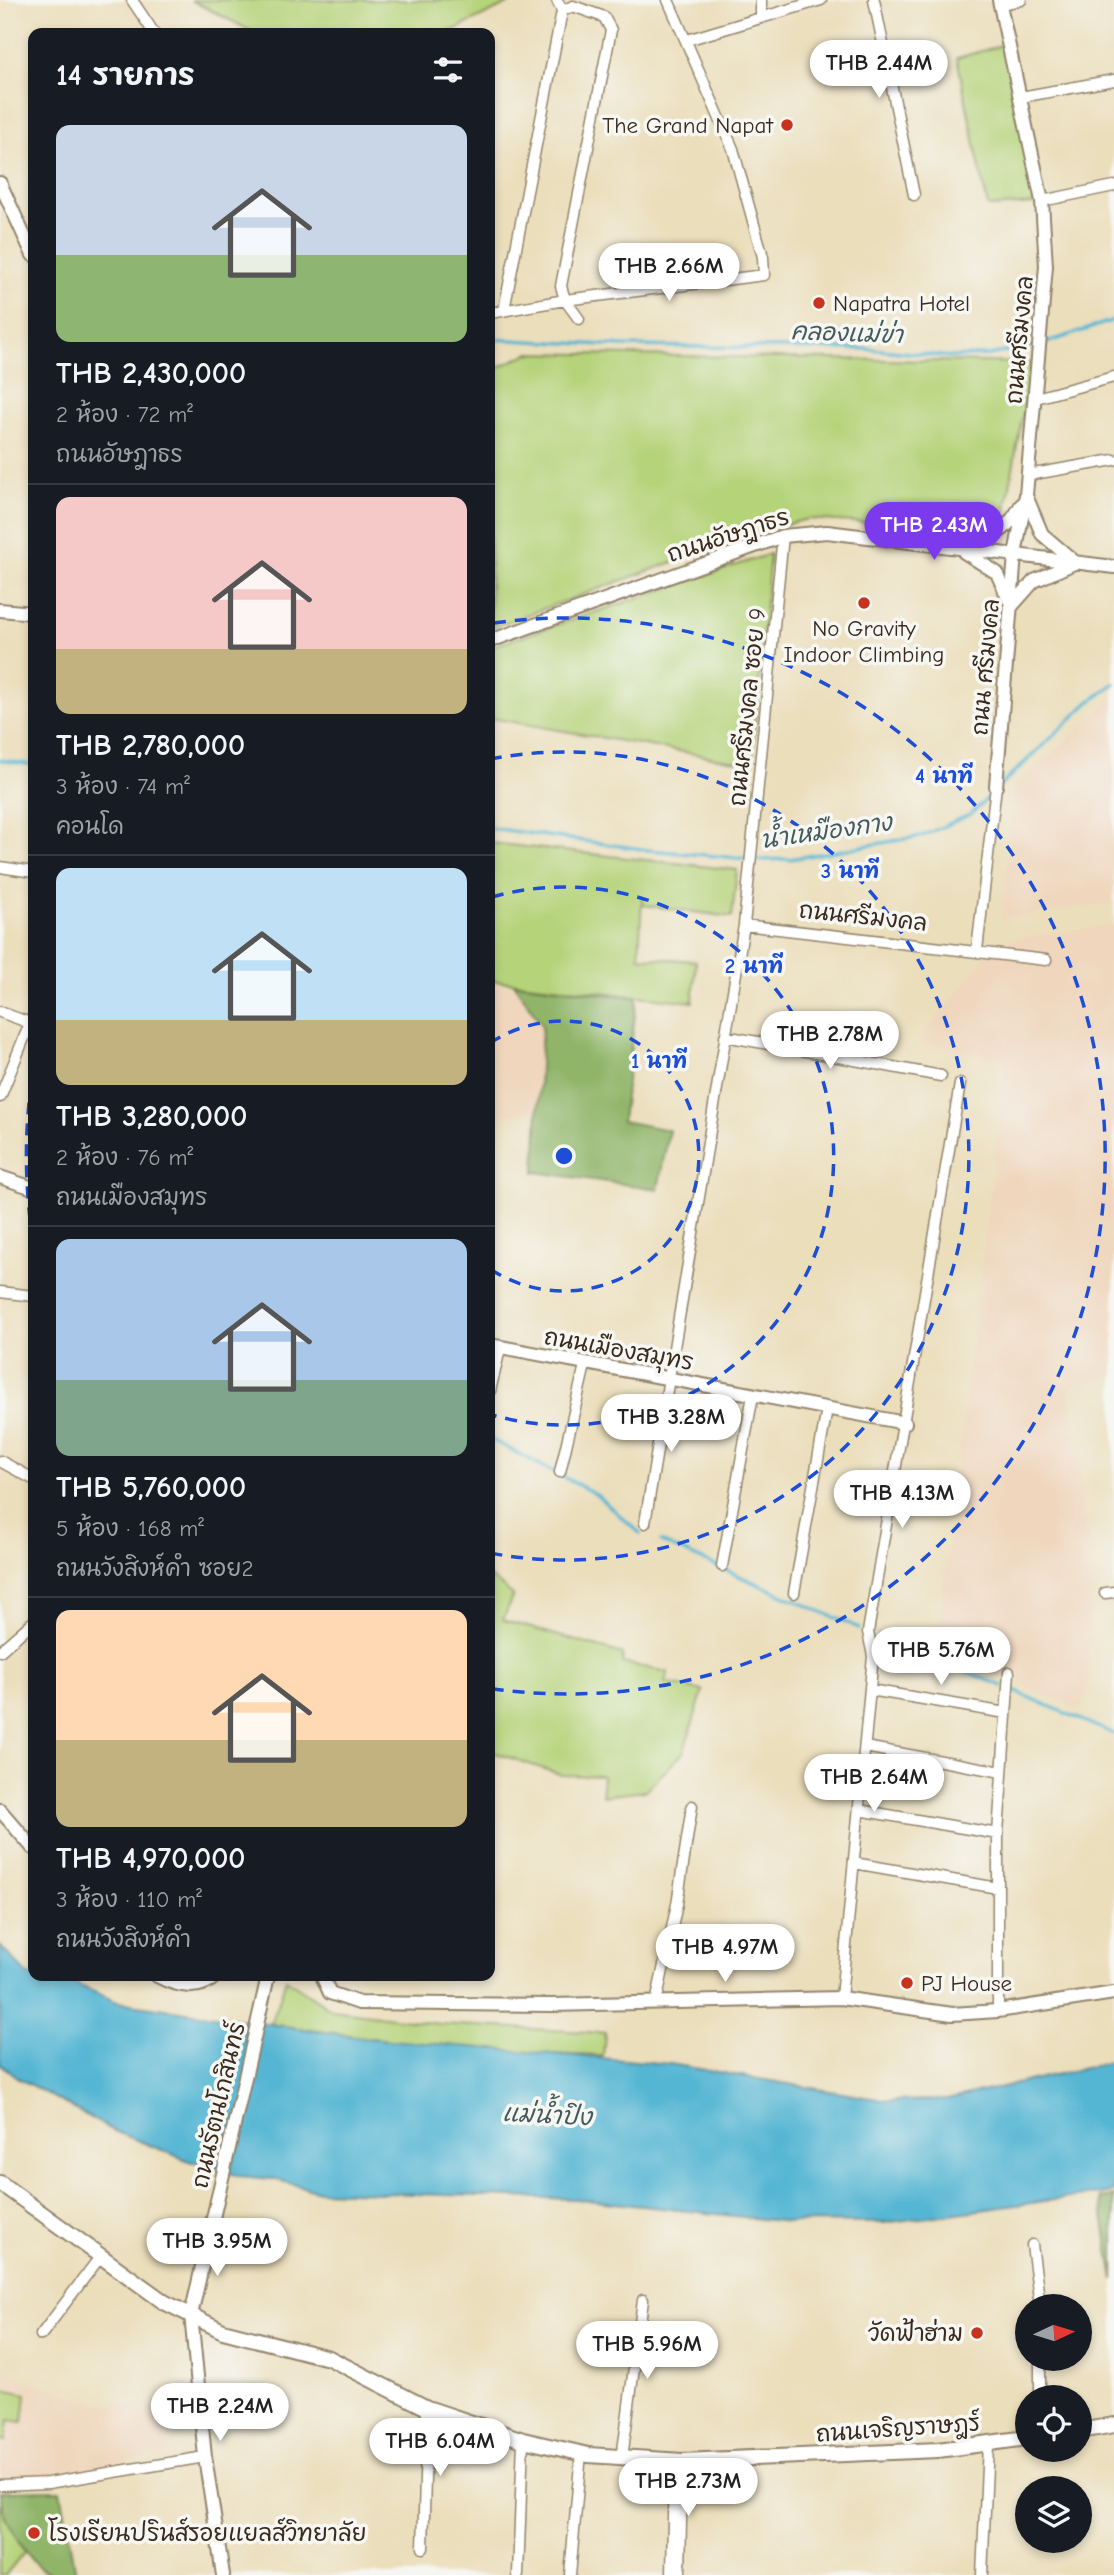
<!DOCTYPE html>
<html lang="th">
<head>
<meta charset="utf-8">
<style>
  :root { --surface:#171b24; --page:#242831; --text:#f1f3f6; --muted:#9ea1a6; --line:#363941; --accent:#7c3aed }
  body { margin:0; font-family:"Comic Neue","Playpen Sans Thai",sans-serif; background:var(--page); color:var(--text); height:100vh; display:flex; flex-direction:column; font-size:26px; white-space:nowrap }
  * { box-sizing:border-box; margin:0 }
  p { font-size:23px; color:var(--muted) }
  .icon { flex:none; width:38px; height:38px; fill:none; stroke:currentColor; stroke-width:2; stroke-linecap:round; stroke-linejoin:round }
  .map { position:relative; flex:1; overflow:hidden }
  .panel { position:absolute; left:28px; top:28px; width:467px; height:1953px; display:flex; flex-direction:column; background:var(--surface); border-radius:14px; box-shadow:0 4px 10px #0003 }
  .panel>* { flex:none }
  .needle { width:46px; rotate:86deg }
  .controls { position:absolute; left:1015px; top:2294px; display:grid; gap:14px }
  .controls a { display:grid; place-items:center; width:77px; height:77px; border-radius:50%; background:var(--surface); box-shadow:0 4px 10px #0003; font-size:35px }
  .price { position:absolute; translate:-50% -60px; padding:0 16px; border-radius:24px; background:#fff; color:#222; font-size:23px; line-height:46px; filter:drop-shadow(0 2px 4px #0008) }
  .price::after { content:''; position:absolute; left:50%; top:42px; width:21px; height:16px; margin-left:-10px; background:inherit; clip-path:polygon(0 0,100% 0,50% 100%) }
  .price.current { background:var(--accent); color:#fff }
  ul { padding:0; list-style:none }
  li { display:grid; align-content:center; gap:14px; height:371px; padding:0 28px }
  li+li { border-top:2px solid var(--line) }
  li span { display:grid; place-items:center; height:217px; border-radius:14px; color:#555 }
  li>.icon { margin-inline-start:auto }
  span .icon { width:126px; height:126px; fill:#fffc; stroke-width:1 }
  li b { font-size:30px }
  h2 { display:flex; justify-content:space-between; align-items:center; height:84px; padding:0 28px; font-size:30px }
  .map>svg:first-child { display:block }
</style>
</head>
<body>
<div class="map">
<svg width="1114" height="2575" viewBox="0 0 1114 2575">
  <rect width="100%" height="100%" fill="#f6f6f2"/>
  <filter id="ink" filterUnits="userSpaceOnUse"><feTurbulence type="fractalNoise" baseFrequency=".0143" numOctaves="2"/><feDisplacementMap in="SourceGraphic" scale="14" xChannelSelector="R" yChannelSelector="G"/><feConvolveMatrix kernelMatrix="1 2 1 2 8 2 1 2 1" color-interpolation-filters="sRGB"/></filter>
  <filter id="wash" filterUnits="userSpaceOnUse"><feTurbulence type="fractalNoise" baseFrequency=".00686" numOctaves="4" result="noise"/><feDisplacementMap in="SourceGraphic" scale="28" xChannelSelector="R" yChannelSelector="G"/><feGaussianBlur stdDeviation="1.57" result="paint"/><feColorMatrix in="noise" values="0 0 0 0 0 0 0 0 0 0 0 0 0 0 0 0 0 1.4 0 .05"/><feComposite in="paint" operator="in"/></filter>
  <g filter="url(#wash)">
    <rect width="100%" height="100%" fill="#ebdebb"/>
    <path fill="#efd6bc" d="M1114 696V902L1002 919 1013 789Z
      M1114 925V1377L1068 1385 1092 1573 1087 1688 1081 1710 936 1650 1006 1060 919 1042 997 942Z
      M490 986 546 990 536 1111 490 1118Z
      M0 2371 100 2405H161L167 2453 79 2470 0 2480Z"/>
    <path fill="#b5d379" stroke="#787e4c" stroke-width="2" d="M191 0H516L448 33H255Z
      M1006 44 1036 204 988 207 957 58Z
      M529 353 1032 363 1003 524 984 538 897 525 808 519 759 531 490 628V392L497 368Z
      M770 554 752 764 490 718V647Z
      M490 843 737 870 732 917 643 905 642 897 639 957 696 961 693 1002 490 980Z
      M490 1577 513 1595 503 1620 623 1654 622 1663 668 1672 665 1683 703 1691 683 1753 645 1791 603 1796 602 1776 562 1775 490 1751Z
      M286 1979 332 2010 440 2024 605 2033 603 2056C491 2053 382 2041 271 2024Z
      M0 2388 26 2394 23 2422 9 2420 6 2441 0 2440Z
      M0 2504 24 2553 6 2575H0Z"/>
    <path fill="#90b569" stroke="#667044" stroke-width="2" d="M514 983 637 998 622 1121 669 1130 658 1189 535 1172 542 1025Z
      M1114 2196V2280L1100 2198Z
      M61 2490 75 2575C69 2575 60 2575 53 2575 28 2568 0 2515 0 2491Z"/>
    <path fill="#54b6d3" stroke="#487078" stroke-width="2" d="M0 1946 28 1975 69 1981 117 2002 366 2038 670 2064 889 2101 947 2100 1114 2061V2192L883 2223 789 2222 577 2199 319 2191 274 2179 239 2176 187 2160 114 2131 18 2078 0 2064Z"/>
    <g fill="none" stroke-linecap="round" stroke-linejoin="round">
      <path stroke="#54b6d3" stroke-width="3.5" d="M490 339 625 346 870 349 952 357 989 355 1036 346
        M1043 344 1114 320
        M0 760 33 765
        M1001 785 1088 703 1114 684
        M490 828 649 850 761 860 790 859 922 836 971 814 993 793
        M490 1439 594 1493 640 1533
        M661 1542 859 1628
        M878 1636 1002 1686
        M1014 1691 1114 1734"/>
    </g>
  </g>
  <g filter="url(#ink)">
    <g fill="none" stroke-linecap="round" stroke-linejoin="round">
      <g stroke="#93846c" stroke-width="13">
        <path id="minor" d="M132 0 154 33
          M557 0 562 11
          M761 0V18
          M874 0 914 195
          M1000 4 1021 0
          M687 40 821 0
          M1021 97 1114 80
          M1042 201 1114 186
          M504 310 562 11 573 6 604 17 611 30 561 286 565 300 579 319
          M490 313 565 300 764 275 763 257 733 149 668 0
          M1036 398 1114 377
          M1028 475 1114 460
          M0 867 33 872
          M744 925 1046 960
          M977 950 996 786
          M0 1012 30 1023
          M725 1036 941 1076
          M0 1097 33 1016
          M0 1292 33 1296
          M490 1391 500 1349
          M0 1461 33 1479
          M560 1472 585 1365
          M645 1523 744 925 783 536
          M722 1566 753 1395
          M794 1593 827 1409
          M1105 1593 1114 1592
          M0 1651 33 1622
          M870 1690 1006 1713
          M865 1747 1002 1772
          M859 1810 998 1834
          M854 1863 998 1888
          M841 1998 873 1656 868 1632 960 1084
          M656 2003 677 1904 692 1806
          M998 2011V1834L1009 1672
          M1032 2245 1040 2306
          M41 2335 100 2257
          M1040 2359V2398
          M622 2458 643 2300
          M0 2485 48 2483 205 2457
          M423 2548 427 2408
          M518 2575 523 2440
          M570 2575 581 2453
          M672 2575 674 2461
          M680 2575 682 2461
          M982 2575 988 2445"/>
      </g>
      <g stroke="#93846c" stroke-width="16">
        <path id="tertiary" d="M0 183 33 255
          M1027 498 1042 534 1076 563
          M962 546C991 538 1007 533 1021 505
          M964 552 997 573 1009 600
          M1011 607 1034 581 1072 564
          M0 610 33 613
          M490 641 783 536 827 532 1114 567
          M996 786 1015 555 1026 495 1046 266 1042 201 999 0
          M0 1177 33 1188
          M490 1345 905 1423
          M0 1810 33 1848
          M157 1976C176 1986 199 1992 216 1976
          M322 1976 330 1993 359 2003 552 2005 841 1998 952 2014 998 2011 1114 1993
          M223 2575 205 2457 191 2315 268 1976"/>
      </g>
      <g stroke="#93846c" stroke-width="18">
        <path id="secondary" d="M0 2183 164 2302 223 2331 329 2358 427 2408 523 2440 588 2455 682 2461 938 2450 1027 2438
          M1080 2431 1114 2425"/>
      </g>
      <use href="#minor" stroke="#fff" stroke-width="10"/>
      <use href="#tertiary" stroke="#fff" stroke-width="12"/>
      <use href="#secondary" stroke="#fff" stroke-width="14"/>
    </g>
  </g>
  <g fill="none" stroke="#1d4ed8" stroke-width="3.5" stroke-dasharray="12 9">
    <path d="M490 1043A135 135 0 1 1 490 1269"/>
    <path d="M492 897A269 269 0 1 1 492 1415"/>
    <path d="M490 759A404 404 0 1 1 490 1553"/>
    <path d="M33 1240A538 538 0 0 1 33 1072M494 623A538 538 0 1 1 494 1689"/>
  </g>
  <g fill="#c8321e" stroke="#f6f6f2" stroke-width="2.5">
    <circle cx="787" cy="125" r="7"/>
    <circle cx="819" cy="303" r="7"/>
    <circle cx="864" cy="603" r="7"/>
    <circle cx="907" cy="1983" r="7"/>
    <circle cx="977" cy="2333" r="7"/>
    <circle cx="34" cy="2533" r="7"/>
  </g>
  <g text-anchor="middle" stroke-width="7" stroke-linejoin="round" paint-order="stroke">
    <g font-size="23" fill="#3b2a1e" stroke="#f6f6f2" text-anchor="start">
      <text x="773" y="133" text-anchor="end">The Grand Napat</text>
      <text x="833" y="311">Napatra Hotel</text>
      <text x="864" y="636" text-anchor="middle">No Gravity<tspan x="864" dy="26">Indoor Climbing</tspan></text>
      <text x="921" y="1991">PJ House</text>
      <text x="963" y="2341" text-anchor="end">วัดฟ้าฮ่าม</text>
      <text x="48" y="2541">โรงเรียนปรินส์รอยแยลส์วิทยาลัย</text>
    </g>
    <g font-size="23" fill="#3b2a1e" stroke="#f6f6f2">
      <text transform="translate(1019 340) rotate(-85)" y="8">ถนนศรีมงคล</text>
      <text transform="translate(728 535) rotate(-18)" y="8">ถนนอัษฎาธร</text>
      <text transform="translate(985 667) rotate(-85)" y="8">ถนน ศรีมงคล</text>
      <text transform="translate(747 707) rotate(-84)" y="8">ถนนศรีมงคล ซอย 9</text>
      <text transform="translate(863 916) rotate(6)" y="8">ถนนศรีมงคล</text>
      <text transform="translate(619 1349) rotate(10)" y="8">ถนนเมืองสมุทร</text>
      <text transform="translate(218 2105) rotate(-77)" y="8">ถนนรัตนโกสินทร์</text>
      <text transform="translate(898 2428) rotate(-4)" y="8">ถนนเจริญราษฎร์</text>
    </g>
    <g font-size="24" font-style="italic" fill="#445b5d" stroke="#f6f6f2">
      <text transform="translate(847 333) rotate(2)" y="8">คลองแม่ข่า</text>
      <text transform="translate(826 831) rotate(-8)" y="8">น้ำเหมืองกาง</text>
      <text transform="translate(547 2115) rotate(3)" y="8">แม่น้ำปิง</text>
    </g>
  </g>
  <circle cx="564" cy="1156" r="10" fill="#1d4ed8" stroke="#f6f6f2" stroke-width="3.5"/>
  <g font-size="21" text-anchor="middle" font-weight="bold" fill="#1d4ed8" stroke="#f6f6f2" stroke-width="7" stroke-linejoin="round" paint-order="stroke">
    <text x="944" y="783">4 นาที</text>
    <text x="850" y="878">3 นาที</text>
    <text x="754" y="973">2 นาที</text>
    <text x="659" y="1068">1 นาที</text>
  </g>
</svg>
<div class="controls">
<a><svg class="needle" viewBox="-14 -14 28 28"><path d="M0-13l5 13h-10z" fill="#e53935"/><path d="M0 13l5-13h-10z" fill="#9ea1a6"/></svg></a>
<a><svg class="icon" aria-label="locate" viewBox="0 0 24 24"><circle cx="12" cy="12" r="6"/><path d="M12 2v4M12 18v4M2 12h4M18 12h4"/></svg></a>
<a><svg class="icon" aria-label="layers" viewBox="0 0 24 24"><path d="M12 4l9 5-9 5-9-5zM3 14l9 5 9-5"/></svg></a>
</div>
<b class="price" style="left:879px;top:100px">THB 2.44M</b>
<b class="price" style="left:669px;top:303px">THB 2.66M</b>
<b class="price current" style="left:934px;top:562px">THB 2.43M</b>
<b class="price" style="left:830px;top:1071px">THB 2.78M</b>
<b class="price" style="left:671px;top:1454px">THB 3.28M</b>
<b class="price" style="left:902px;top:1530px">THB 4.13M</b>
<b class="price" style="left:941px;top:1687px">THB 5.76M</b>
<b class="price" style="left:874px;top:1814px">THB 2.64M</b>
<b class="price" style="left:725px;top:1984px">THB 4.97M</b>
<b class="price" style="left:217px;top:2278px">THB 3.95M</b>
<b class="price" style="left:647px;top:2381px">THB 5.96M</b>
<b class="price" style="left:220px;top:2443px">THB 2.24M</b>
<b class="price" style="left:440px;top:2478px">THB 6.04M</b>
<b class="price" style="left:688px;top:2518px">THB 2.73M</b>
<section class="panel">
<h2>14 รายการ<svg class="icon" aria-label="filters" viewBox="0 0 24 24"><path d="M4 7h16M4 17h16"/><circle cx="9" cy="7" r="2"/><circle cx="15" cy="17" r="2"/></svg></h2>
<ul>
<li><span style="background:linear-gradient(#c9d6e8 60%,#8fb573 0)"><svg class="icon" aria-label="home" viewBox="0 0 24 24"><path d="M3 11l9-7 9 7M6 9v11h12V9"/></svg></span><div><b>THB 2,430,000</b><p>2 ห้อง · 72 m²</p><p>ถนนอัษฎาธร</p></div></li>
<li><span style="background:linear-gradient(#f6c9c9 70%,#c2b280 0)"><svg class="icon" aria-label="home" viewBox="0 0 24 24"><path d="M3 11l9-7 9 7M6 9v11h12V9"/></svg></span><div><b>THB 2,780,000</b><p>3 ห้อง · 74 m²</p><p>คอนโด</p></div></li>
<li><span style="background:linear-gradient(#bfe0f5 70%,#c2b280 0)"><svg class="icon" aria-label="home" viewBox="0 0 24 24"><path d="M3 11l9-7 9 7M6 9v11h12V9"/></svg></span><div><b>THB 3,280,000</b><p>2 ห้อง · 76 m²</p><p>ถนนเมืองสมุทร</p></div></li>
<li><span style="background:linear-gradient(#a9c7e8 65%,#7fa58c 0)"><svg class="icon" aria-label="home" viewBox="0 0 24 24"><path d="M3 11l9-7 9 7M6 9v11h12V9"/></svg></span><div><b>THB 5,760,000</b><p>5 ห้อง · 168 m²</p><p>ถนนวังสิงห์คำ ซอย2</p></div></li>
<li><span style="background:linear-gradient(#ffd9b3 60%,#c2b280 0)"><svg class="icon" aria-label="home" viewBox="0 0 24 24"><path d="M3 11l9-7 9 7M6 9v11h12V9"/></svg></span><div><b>THB 4,970,000</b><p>3 ห้อง · 110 m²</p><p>ถนนวังสิงห์คำ</p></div></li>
</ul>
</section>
</div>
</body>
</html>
